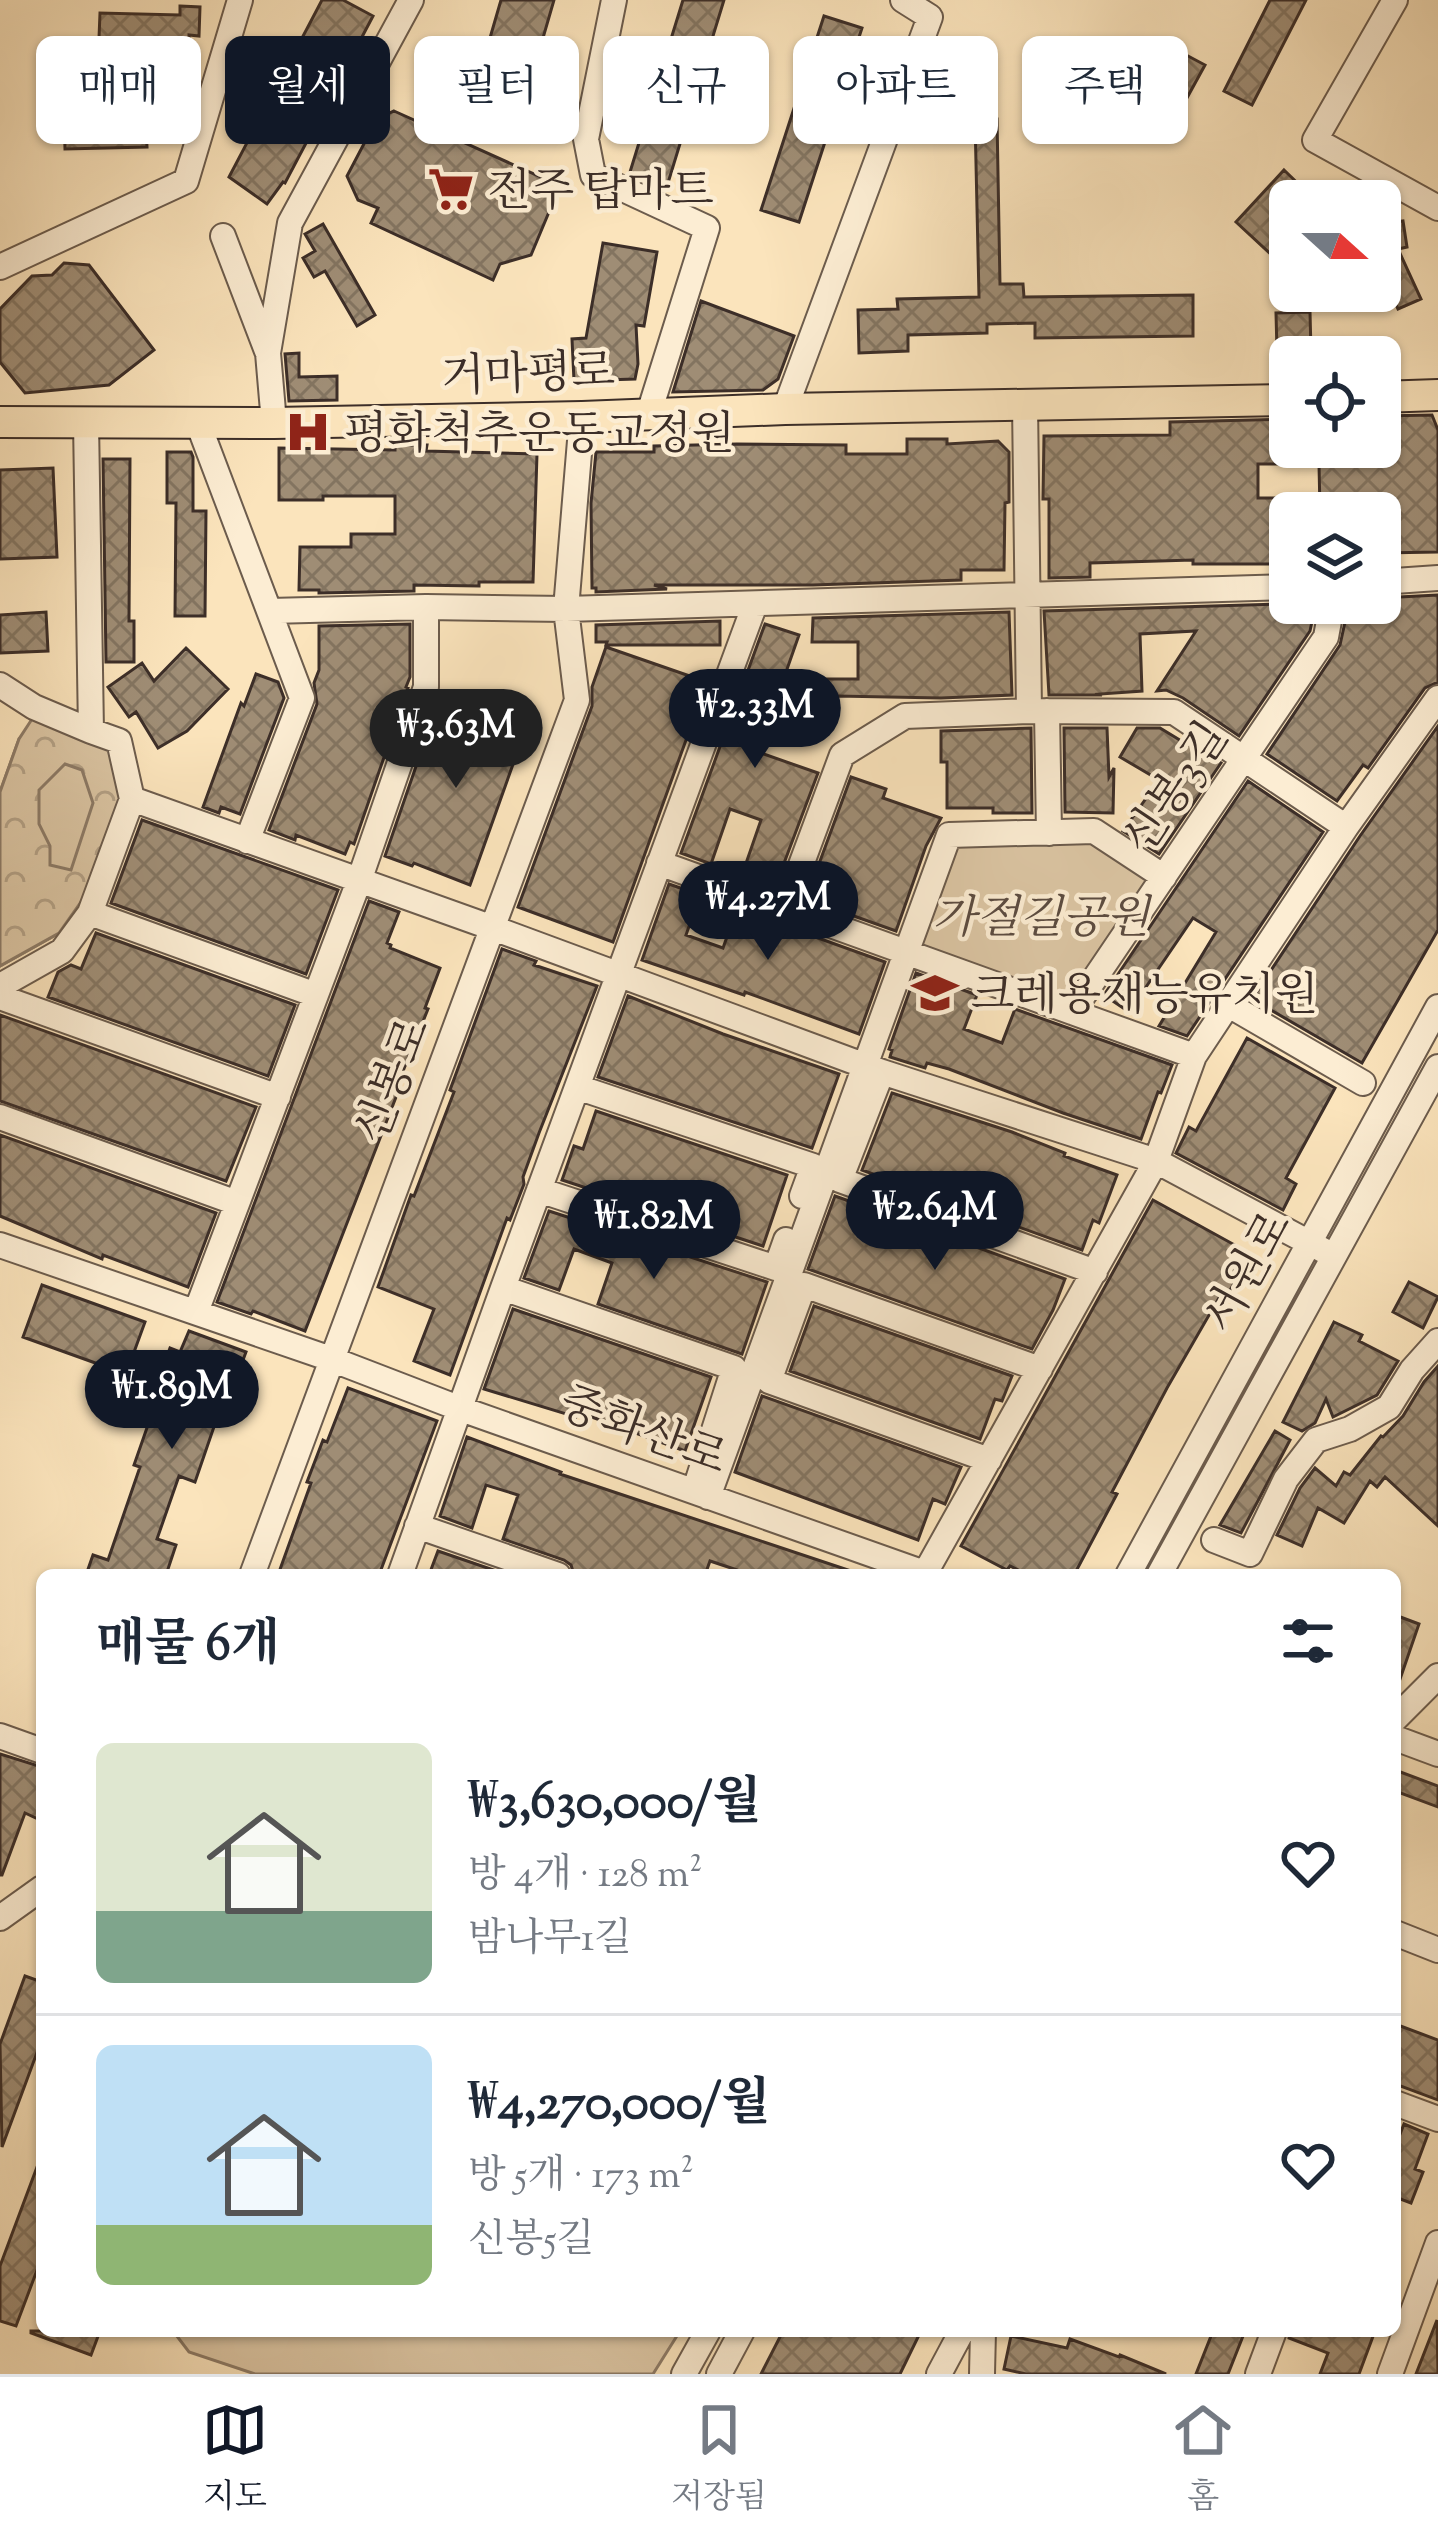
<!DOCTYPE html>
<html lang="ko">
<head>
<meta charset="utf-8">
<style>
  :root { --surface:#fff; --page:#f6f6f7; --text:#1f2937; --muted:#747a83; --line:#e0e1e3; --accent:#111827 }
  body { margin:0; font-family:"Sorts Mill Goudy","Noto Serif KR",serif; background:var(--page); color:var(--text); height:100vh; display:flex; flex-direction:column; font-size:45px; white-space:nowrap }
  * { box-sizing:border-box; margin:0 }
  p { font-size:39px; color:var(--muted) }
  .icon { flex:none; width:66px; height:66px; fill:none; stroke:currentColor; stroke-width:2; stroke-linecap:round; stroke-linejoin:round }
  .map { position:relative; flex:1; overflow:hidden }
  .side { position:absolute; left:36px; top:1569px; width:1365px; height:768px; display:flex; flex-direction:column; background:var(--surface); border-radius:18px; box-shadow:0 3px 9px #0004 }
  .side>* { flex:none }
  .guide { position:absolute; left:36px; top:36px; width:1368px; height:108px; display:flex; gap:24px }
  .needle { width:78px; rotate:111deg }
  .tools { position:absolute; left:1269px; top:180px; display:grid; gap:24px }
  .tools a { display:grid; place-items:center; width:132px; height:132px; border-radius:18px; background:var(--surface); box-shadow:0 3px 9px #0004; font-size:60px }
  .price { position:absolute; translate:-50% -102px; padding:0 27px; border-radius:42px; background:var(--accent); color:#fff; font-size:39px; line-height:78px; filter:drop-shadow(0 3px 6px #0008) }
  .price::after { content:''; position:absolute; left:50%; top:72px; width:36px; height:27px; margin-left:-18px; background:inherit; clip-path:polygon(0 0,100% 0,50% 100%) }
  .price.active { background:#222; color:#fff }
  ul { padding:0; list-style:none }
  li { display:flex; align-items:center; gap:36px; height:300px; padding:0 60px }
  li+li { border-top:3px solid var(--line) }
  li span { display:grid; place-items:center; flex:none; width:336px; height:240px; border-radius:18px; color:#555 }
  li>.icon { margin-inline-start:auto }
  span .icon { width:144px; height:144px; fill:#fffc; stroke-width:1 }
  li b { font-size:51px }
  h2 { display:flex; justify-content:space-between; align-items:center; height:144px; padding:0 60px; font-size:51px }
  .pill { padding:0 42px; border-radius:18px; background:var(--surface); box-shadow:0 3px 9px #0004; font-size:42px; line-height:108px }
  .pill.active { background:var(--accent); color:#fff }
  .menu { display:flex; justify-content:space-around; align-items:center; height:168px; border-top:3px solid var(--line); background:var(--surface); font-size:33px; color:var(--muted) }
  .menu a { display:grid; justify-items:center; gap:6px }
  .menu .active { color:var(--accent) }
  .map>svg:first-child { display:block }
</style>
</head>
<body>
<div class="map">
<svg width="1438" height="2374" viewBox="0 0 1438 2374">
  <defs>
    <pattern id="forest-crowns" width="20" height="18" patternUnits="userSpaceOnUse" patternTransform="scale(3)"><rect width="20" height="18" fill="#dbc5a3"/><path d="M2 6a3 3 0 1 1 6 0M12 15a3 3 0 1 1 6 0" fill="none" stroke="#b3a085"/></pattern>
    <pattern id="building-cross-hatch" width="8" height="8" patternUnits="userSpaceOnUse" patternTransform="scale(3)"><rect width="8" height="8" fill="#9f8d75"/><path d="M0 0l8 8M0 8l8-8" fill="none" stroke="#837460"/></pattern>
  </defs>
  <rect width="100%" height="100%" fill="#fbe4bc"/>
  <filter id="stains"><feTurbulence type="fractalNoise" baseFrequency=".00167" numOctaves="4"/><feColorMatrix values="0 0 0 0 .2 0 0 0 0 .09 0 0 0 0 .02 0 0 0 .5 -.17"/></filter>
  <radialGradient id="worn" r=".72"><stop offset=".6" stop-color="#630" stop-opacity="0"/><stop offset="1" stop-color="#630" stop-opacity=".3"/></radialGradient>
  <path fill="#dbc5a3" stroke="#8c7a66" stroke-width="3" d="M19 739 109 746 59 933 0 966V792Z
    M1094 831 1164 877 1072 1012 906 954 949 835Z
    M173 2331H680L653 2374H255L189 2352Z"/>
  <path fill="url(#forest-crowns)" stroke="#8c7a66" stroke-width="3" fill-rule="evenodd" d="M34 716 109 746 121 798 83 899 59 933 0 966V792L19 739ZM65 764 82 770 93 803 71 870 50 865V846L39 824V790Z"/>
  <path fill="url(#building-cross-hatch)" stroke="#3c2e28" stroke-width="3" d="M322 0H343L373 16 285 183 283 182 267 204 229 177Z
    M501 0H554L523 107 474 93Z
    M683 0H724L668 183 630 172Z
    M1270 0H1306L1252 105 1224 91Z
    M180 6 200 7 199 36 189 35V44L103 42 105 120H138V127H146L147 147 65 149 64 110H75L73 39 99 38 100 13 180 15Z
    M824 16 862 28 799 222 761 210Z
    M1158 40 1205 65 1165 138 1119 113Z
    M394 111 545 179 554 200 531 255 500 264 493 280 371 223 378 208 358 200 347 176 377 119Z
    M975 119H997L1000 284H1023L1024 297 1193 295V336L1035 338V323L987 324V333L908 335V351L859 353 858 310 898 309 897 299 979 297Z
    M1284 170 1316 201H1290V272L1236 222Z
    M1380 207 1387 223 1403 221 1407 247 1398 249 1421 299 1398 309 1380 269Z
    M323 224 375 315 357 326 325 271 314 277 303 258 315 251 305 234Z
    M603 243 657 252 644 326 636 325 638 364 635 379 574 381 572 339 586 338Z
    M64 263 89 265 154 350 109 385 25 393 0 362V309L32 276 52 275Z
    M701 301 794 336 778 379 763 390 673 392Z
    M1310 312 1311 351 1277 352 1276 313Z
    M299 353V377L337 376V400L289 401 285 354Z
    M1432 415 1438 430V552L1382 553 1381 510 1320 511 1319 464H1258V498H1290V564H1193V560L1090 563V577L1049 578V499H1043L1044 436 1170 435V422L1290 419V447H1380V416Z
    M907 439H947V444L998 441 1009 452V502L1005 503 1004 570H961V580L813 585H654L667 589 596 592V588H592L591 503 596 452H654V446L737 444 846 445V454H907Z
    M395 445H427L426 451 537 454 533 582H479V586L414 585V591L319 593V590H299L300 547H351V534H395V496H323V500H279V448L395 450Z
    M167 452H191L193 457V511H206L205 616H175L176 503H167Z
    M103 459H130L129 621H134V662H106Z
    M53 468 57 557 0 559V470Z
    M1438 595V682L1425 688 1368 768 1363 765 1337 801 1267 754 1340 645 1347 613 1346 603H1380V598Z
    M1312 603 1314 612 1310 631 1239 736 1183 698 1166 690 1157 691 1196 631 1140 634 1142 691 1100 694 1102 695H1049L1044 611Z
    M46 612 48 651 0 653V615Z
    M1009 612 1012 695 941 698 837 696V704H810V679H858V642H812L813 618Z
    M720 621V645H606L607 642H596V625Z
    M410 624V677L406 687 408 688 354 844 350 842 345 854 296 835 295 840 269 830 317 704 314 683 319 670V626Z
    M765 624 799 635 758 752 818 773 775 887 748 877 749 874 743 872 761 820 730 809 711 864 681 853Z
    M606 647 707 682 613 942 518 907 592 706V687Z
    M186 648 228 689 187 731 158 748 136 712 129 717 108 687 142 663 154 681Z
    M256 674 278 682 284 698 240 814 221 807 219 813 203 807 241 703 244 706Z
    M439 700 489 719 492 711 527 725 470 885 414 863 412 866 385 856Z
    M1438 726V930L1362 1063 1252 999 1360 836Z
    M1031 728 1032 813H993V808H947V762H941V731Z
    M1064 728H1107L1109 777 1114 768 1113 813 1065 812Z
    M1137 728H1160L1188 745 1190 742 1221 763 1159 854 1123 831 1159 780 1120 757Z
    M851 777 886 789 883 798 941 818 926 846 896 931 806 899Z
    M1248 781 1323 832 1187 1036 1159 1026 1216 932 1193 918 1129 1012 1104 995Z
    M142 820 338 890 306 974 111 903Z
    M669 884 700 895 686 935 723 948 737 909 885 962 859 1034 745 992 744 995 642 960Z
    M369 901 399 912 387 943 391 945 390 948 440 968 425 1008 428 1009 395 1091 398 1092 305 1331 253 1311 251 1314 217 1302Z
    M96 933 295 1005 268 1076 48 997 58 972 71 965 81 969Z
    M502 949 536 961 534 965 597 986 539 1133 523 1177 524 1184 510 1220 507 1218 450 1375 414 1361 434 1309 378 1287 411 1195 414 1196 454 1092 450 1090Z
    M916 973 977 995 964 1029 1002 1043 1015 1009 1172 1065 1161 1093 1158 1092 1141 1139 1063 1113 949 1069 927 1063 925 1068 890 1057 892 1050 889 1049Z
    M628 996 723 1034 839 1074 812 1148 598 1077Z
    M0 1015 256 1107 226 1181 0 1101Z
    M1247 1038 1335 1088 1286 1178 1296 1184 1283 1210 1176 1153 1189 1127 1196 1131Z
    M892 1093 1012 1132 1065 1153 1064 1156 1117 1175 1099 1223 1093 1220 1082 1250 862 1170Z
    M596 1111 787 1175 763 1246 562 1180 574 1146 583 1149Z
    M0 1135 216 1213 188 1287 103 1255 102 1259 0 1216Z
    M835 1196 1065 1279 1053 1310 1032 1349 808 1269Z
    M1153 1200 1251 1254 1225 1299 1220 1296 1167 1388 1112 1492 1117 1494 1074 1575H1028L1010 1566 1007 1570 961 1546Z
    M549 1211 767 1282 742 1354 598 1304 612 1263 574 1249 559 1290 524 1278Z
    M1409 1282 1438 1297 1423 1328 1393 1312Z
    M42 1285 145 1322 126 1374 23 1337Z
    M814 1306 1012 1376 1002 1401 995 1399 980 1439 790 1371Z
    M513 1309 711 1377 685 1451 578 1412 576 1417 484 1389Z
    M1334 1322 1362 1335 1359 1341 1398 1361 1377 1395 1333 1417 1326 1399 1315 1423 1302 1431 1283 1422Z
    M189 1331 246 1352 222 1417 218 1415 195 1482 179 1476 157 1539 176 1545 166 1575H86L93 1555 108 1560 140 1467 134 1465 149 1422 153 1423 166 1387 157 1384 170 1348 180 1352Z
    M1438 1366V1526L1385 1477 1377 1487 1370 1481 1344 1523 1318 1508 1302 1546 1277 1535 1300 1488 1315 1468 1336 1486 1344 1472 1350 1475 1381 1436 1383 1437 1403 1416 1424 1382Z
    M348 1388 437 1421 397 1527 379 1575H278L311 1483 307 1482 323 1440 327 1442Z
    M762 1396 961 1467 945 1504 933 1499 918 1540 735 1472Z
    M1275 1431 1290 1440 1241 1533 1220 1525Z
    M467 1437 561 1472 560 1474 854 1572 853 1575H752L710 1561 705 1575H574L571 1565 564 1560 503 1539 518 1495 486 1485 472 1528 440 1516Z
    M438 1551 508 1575H429Z
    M1395 1615 1419 1624 1398 1685H1395Z
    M0 1754 42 1767V1809L38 1819 25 1813 2 1875H0Z
    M1395 1770 1438 1786V1807L1395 1791Z
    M25 1976 42 1982V2039L2 2147 0 2044Z
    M1395 2024 1438 2040V2100L1395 2084Z
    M1404 2124 1428 2134 1415 2169 1423 2172 1411 2203 1395 2197V2147Z
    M40 2159 42 2257 16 2326 0 2321V2266Z
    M1437 2320 1438 2374H1416Z
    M31 2331H100L91 2355 31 2333Z
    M783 2331H921L900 2374H761Z
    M1213 2331H1245L1228 2374H1196Z
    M1290 2331H1375L1359 2374H1320L1328 2353 1289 2338Z
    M1011 2336 1067 2348 1070 2339 1119 2357 1120 2355 1166 2374H1026L1004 2369Z"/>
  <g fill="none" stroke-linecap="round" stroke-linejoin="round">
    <g stroke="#6c5c4d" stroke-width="28">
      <path id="minor" d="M614 0 586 139 593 175 707 228 649 413
        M1395 0 1315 140 1438 208
        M223 236 267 351
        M0 267 186 181 240 0
        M1025 404 1029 711
        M785 409 930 17 903 0
        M86 422 91 731 119 741 132 799 493 928 882 1072 1156 1161 1334 1256
        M198 423 302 698 247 841
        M274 423 268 353 290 223 411 0
        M1380 582 1438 578
        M270 611 426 607 566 609 1290 587
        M0 685 34 707 91 731
        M1047 711 1049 833
        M659 863 1194 1056
        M785 908 842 755 905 716 1029 711 1174 712 1346 827
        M90 913 316 995
        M0 986 62 951 90 913 132 799
        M0 997 278 1097
        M1227 1004 1363 1083
        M1072 1012 1326 637 1331 610 1328 603
        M882 1072 840 1180 1095 1272
        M577 1087 813 1166 802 1196
        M0 1117 237 1203
        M539 1190 776 1268 786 1240
        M0 1245 331 1359 461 1409 930 1575
        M503 1288 734 1368 697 1483
        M196 1312 359 881 426 687V607
        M989 1460 769 1381 804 1285 1040 1369
        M708 1497 949 835 1094 831 1164 877
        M417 1526 558 1575
        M1214 1540 1250 1554 1286 1479 1316 1440 1350 1429 1389 1407 1412 1370 1438 1341
        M252 1575 577 700 566 609 582 417
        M400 1575 503 1288 755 604
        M924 1575 1156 1161 1194 1056 1346 827 1438 698
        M1128 1575 1438 1007
        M1159 1575 1438 1067
        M1395 1719 1438 1676
        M0 1736 42 1751
        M1395 1738 1438 1754
        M0 1918 42 1888
        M1395 1933 1438 1950
        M1395 2103 1438 2119
        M684 2374 708 2331
        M719 2374 742 2331
        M939 2374 962 2331
        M982 2374 983 2331
        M1258 2374 1274 2331
        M1390 2374 1438 2243"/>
    </g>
    <g stroke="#3c2e28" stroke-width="34">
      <path id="major" d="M1380 397 1438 395
        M0 422 274 423 582 417 785 409 1290 400"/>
    </g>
    <use href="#minor" stroke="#fcedd3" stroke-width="24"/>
    <use href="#major" stroke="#fbe4bc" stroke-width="30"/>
  </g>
  <defs>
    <g id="supermarket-bare" transform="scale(3.6)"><path d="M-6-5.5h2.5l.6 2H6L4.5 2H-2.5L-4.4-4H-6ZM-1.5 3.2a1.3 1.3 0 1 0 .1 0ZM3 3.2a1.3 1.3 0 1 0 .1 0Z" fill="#8f2418" stroke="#fcedd3" stroke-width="2.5" paint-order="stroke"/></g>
    <g id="hospital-bare" transform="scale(3.6)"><path d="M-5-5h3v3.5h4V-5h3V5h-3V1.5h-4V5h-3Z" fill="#8f2418" stroke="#fcedd3" stroke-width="2.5" paint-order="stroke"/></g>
    <g id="school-bare" transform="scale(3.6)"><path d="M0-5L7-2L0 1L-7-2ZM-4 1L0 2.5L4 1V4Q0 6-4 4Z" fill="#8f2418" stroke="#fcedd3" stroke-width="2.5" paint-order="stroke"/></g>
  </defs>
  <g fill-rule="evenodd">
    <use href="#supermarket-bare" x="451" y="189"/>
    <use href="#hospital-bare" x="308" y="432"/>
    <use href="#school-bare" x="935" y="993"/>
  </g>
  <g text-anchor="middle" stroke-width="9" stroke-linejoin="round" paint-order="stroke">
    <g font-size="45" fill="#3c2e28" stroke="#fcedd3" text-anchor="start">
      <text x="487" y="205">전주 탑마트</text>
      <text x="344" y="448">평화척추운동교정원</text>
      <text x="971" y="1009">크레용재능유치원</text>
    </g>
    <g font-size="45" fill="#3c2e28" stroke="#fcedd3">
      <text transform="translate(528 372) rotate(-2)" y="16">거마평로</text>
      <text transform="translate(1174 787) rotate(-56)" y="16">신봉3길</text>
      <text transform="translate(391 1080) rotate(-69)" y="16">신봉로</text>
      <text transform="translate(1246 1271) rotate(-61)" y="16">서원로</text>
      <text transform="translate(644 1429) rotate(20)" y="16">중화산로</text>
    </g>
    <g font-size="45" font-style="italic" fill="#5c4c41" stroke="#fcedd3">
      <text x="1041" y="932">가절길공원</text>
    </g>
  </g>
  <rect width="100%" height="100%" filter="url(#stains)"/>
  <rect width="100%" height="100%" fill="url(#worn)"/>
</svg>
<div class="tools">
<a><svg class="needle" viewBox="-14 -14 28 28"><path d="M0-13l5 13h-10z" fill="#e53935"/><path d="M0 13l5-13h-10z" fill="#747a83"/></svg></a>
<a><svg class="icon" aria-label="locate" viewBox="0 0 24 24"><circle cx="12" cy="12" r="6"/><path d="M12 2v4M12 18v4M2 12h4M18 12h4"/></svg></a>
<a><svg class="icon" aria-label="layers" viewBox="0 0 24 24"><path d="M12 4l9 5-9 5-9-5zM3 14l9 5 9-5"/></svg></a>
</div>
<b class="price" style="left:755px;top:771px">₩2.33M</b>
<b class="price active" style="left:456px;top:791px">₩3.63M</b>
<b class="price" style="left:768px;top:963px">₩4.27M</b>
<b class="price" style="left:935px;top:1273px">₩2.64M</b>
<b class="price" style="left:654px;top:1282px">₩1.82M</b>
<b class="price" style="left:172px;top:1452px">₩1.89M</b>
<div class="guide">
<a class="pill">매매</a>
<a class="pill active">월세</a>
<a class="pill">필터</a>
<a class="pill">신규</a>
<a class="pill">아파트</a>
<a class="pill">주택</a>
</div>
<section class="side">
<h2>매물 6개<svg class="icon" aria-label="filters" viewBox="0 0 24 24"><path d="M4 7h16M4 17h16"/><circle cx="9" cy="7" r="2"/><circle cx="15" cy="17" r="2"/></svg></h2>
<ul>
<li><span style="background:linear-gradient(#dfe7d0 70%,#7fa58c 0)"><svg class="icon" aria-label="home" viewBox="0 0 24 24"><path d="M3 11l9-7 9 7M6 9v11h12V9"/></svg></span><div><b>₩3,630,000/월</b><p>방 4개 · 128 m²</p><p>밤나무1길</p></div><svg class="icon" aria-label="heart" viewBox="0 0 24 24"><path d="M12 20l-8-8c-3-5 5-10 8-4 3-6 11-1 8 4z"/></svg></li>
<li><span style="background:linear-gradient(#bfe0f5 75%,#8fb573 0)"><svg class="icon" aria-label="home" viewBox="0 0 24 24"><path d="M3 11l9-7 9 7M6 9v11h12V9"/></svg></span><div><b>₩4,270,000/월</b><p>방 5개 · 173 m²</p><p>신봉5길</p></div><svg class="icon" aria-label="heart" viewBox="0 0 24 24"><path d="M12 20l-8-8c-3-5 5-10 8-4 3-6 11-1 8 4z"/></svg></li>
</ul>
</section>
</div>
<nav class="menu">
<a class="active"><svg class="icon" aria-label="map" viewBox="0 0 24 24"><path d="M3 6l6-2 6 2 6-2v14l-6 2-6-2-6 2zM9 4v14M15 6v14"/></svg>지도</a>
<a><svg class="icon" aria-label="saved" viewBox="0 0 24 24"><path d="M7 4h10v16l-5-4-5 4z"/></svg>저장됨</a>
<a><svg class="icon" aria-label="home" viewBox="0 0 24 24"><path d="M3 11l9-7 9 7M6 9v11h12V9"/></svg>홈</a>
</nav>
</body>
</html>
